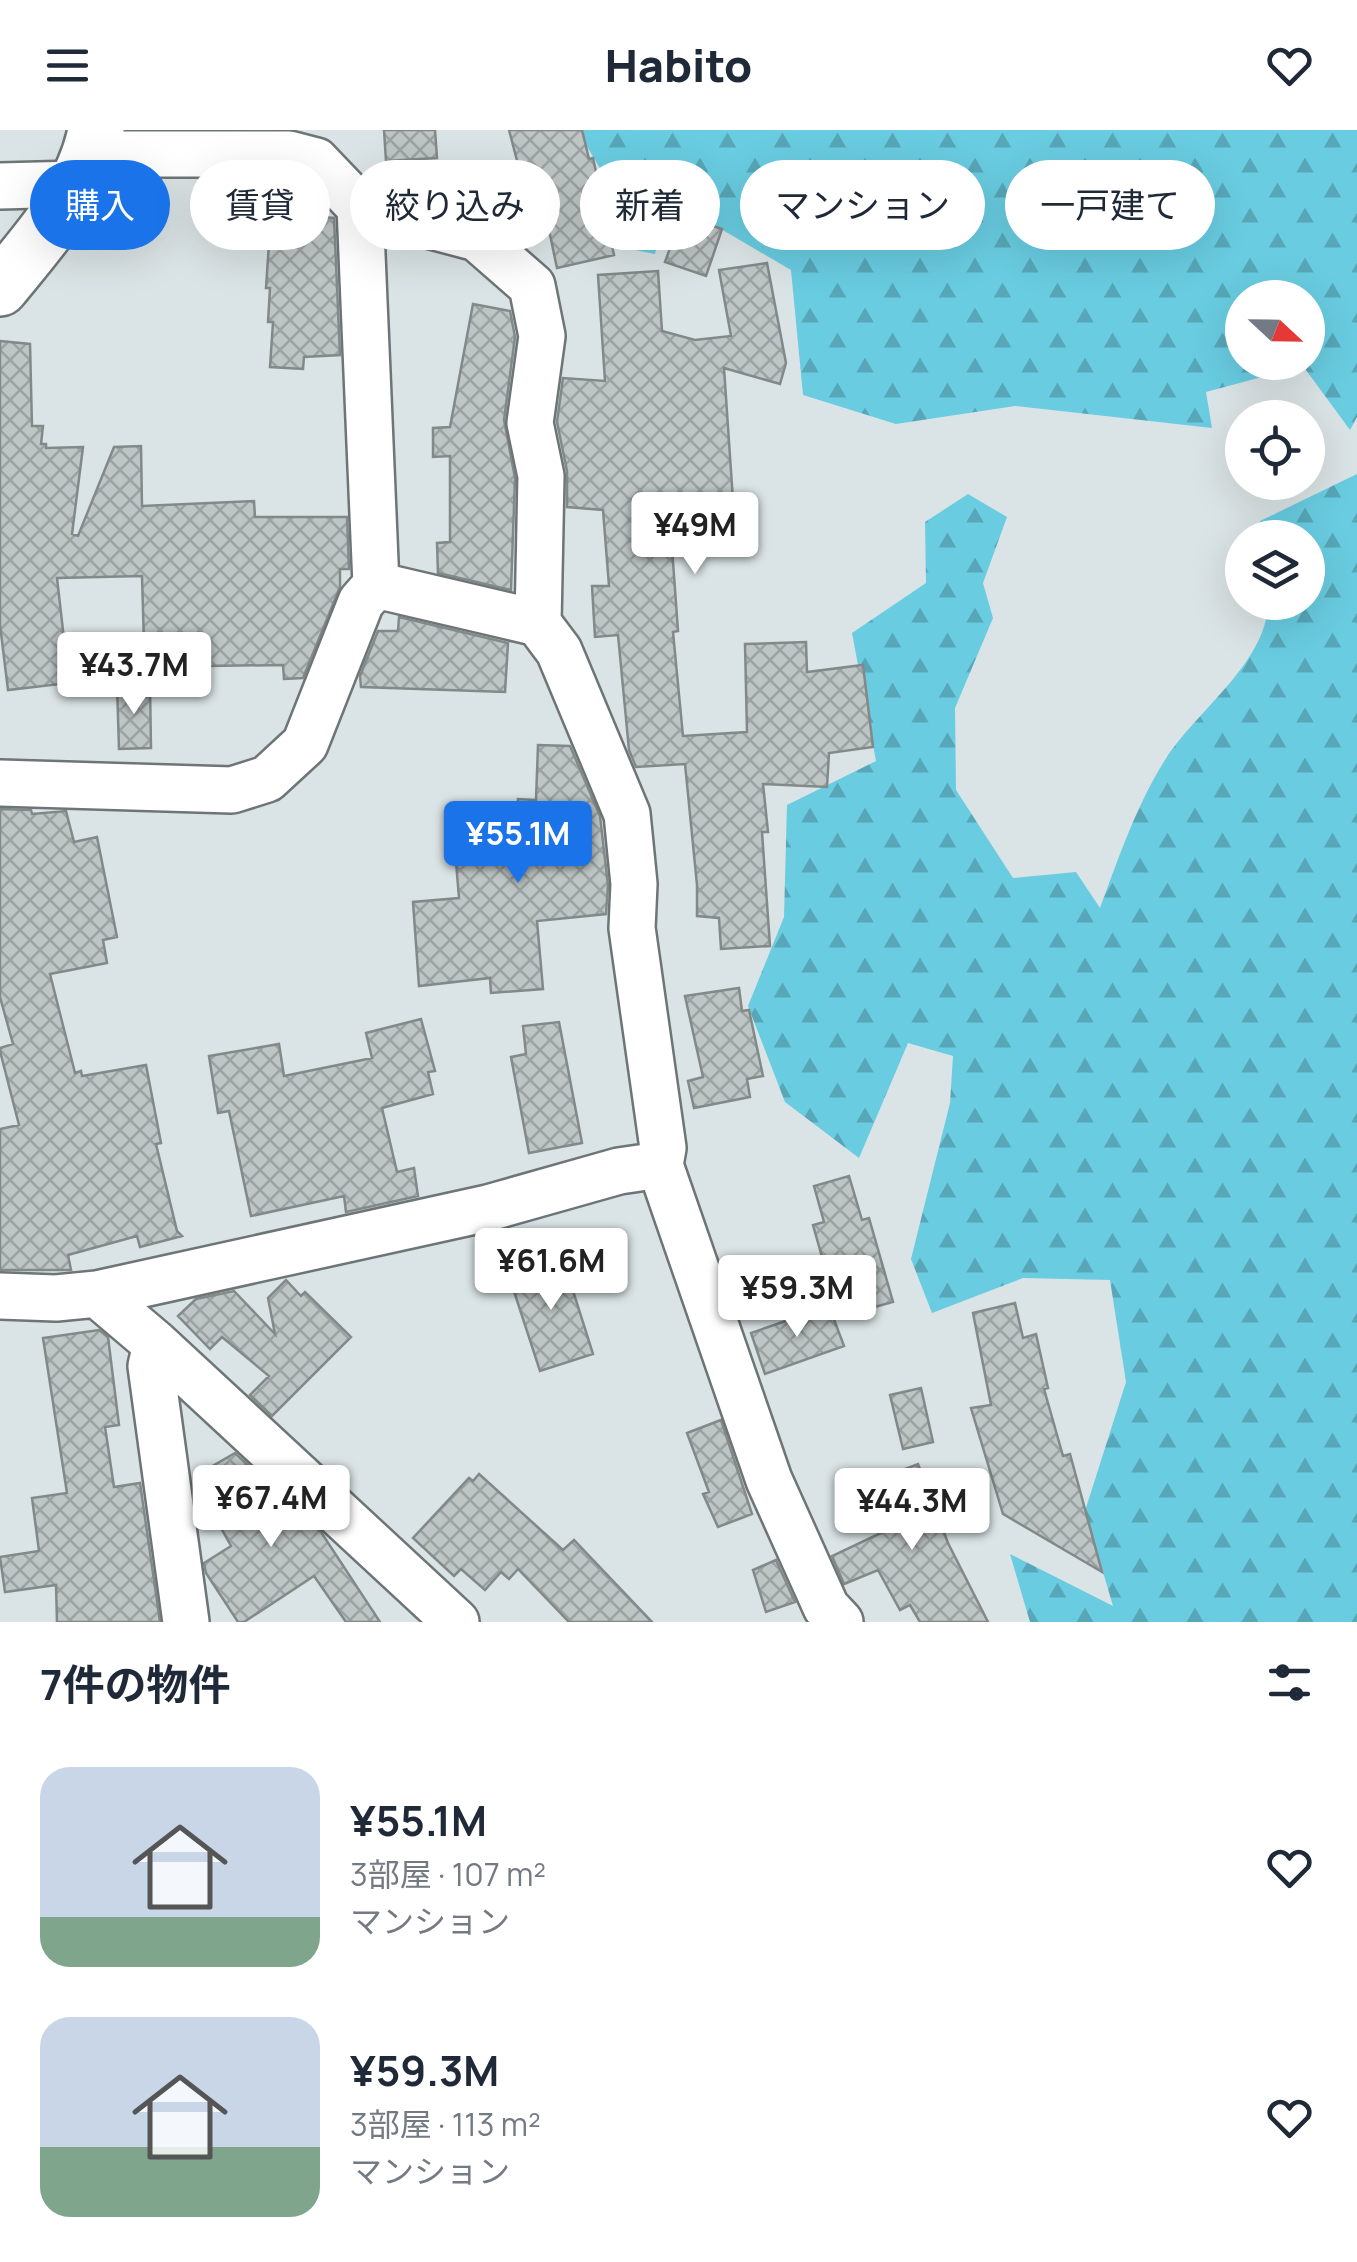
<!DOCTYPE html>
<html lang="ja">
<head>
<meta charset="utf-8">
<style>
  :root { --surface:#fff; --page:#f2f2f3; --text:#1f2937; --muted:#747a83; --accent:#1a73e8 }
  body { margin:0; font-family:Manrope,"Noto Sans JP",sans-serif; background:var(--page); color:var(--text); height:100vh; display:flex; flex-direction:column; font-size:38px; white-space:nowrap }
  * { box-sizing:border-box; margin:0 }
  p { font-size:32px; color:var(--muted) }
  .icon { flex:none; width:55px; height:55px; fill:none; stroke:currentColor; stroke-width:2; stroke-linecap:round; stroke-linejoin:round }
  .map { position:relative; height:1492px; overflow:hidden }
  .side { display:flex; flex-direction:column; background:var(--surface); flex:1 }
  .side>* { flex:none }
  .guide { position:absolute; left:30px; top:30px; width:1298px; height:90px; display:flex; gap:20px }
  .needle { width:65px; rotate:112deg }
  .fabs { position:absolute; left:1225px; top:150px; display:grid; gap:20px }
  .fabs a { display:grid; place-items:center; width:100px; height:100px; border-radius:50%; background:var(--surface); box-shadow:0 10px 40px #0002; font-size:50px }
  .price { position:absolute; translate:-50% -85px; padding:0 22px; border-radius:10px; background:#fff; color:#222; font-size:32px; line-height:65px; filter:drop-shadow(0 2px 5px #0008) }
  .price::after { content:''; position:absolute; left:50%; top:60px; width:30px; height:22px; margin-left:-15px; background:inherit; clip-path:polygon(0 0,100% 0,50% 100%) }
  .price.on { background:var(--accent); color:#fff }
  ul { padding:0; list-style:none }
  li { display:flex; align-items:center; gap:30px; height:250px; padding:0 40px }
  li span { display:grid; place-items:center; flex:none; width:280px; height:200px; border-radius:30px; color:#555 }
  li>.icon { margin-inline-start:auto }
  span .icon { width:120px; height:120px; fill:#fffc; stroke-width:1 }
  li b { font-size:42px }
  h2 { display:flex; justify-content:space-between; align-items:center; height:120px; padding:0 40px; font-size:42px }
  .pill { padding:0 35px; border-radius:45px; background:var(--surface); box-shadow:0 10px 40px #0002; font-size:35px; line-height:90px }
  .pill.on { background:var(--accent); color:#fff }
  header { display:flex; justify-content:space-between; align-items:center; height:130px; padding:0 40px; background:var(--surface); font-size:45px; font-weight:800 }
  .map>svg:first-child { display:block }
</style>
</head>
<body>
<header><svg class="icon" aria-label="menu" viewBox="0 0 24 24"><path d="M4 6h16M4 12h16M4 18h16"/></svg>Habito<svg class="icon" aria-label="heart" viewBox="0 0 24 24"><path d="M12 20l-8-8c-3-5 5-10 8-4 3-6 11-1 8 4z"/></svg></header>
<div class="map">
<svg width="1357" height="1492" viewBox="0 0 1357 1492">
  <defs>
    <pattern id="forest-firs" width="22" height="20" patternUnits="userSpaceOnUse" patternTransform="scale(2.5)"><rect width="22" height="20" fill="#69cce1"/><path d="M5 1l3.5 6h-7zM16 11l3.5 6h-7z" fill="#57a7b8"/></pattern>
    <pattern id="building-cross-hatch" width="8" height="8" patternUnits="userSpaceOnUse" patternTransform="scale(2.5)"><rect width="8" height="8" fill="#bec6c5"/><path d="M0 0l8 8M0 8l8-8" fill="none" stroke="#9ba2a1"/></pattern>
  </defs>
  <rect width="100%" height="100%" fill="#dae3e5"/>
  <path fill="url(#forest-firs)" fill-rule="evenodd" d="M577 0H1357V287L1350 300 1303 236 1206 262 1212 298 1015 276 896 294 803 265 791 140 668 68 655 124 620 117 610 55ZM1242 168H1308V232H1242Z
    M1357 344V1492H1030L1010 1424 1113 1476 1085 1381 1126 1252 1110 1150 1023 1148 932 1183 911 1129 950 973 953 926 908 913 859 1028 785 972 748 876 784 787 787 675 876 631 852 503 926 453 925 392 968 364 1007 387 983 453 993 488 955 578 956 660 1013 748 1076 742 1100 778C1119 727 1136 676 1165 630 1195 582 1267 533 1268 473L1308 472V408L1262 407 1260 391Z"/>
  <path fill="url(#building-cross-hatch)" stroke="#828a89" stroke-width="2.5" d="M384 0H435L437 28 386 31Z
    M509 0H582L589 29 593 28 614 125 557 138 540 57 525 61Z
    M271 83 334 88 340 225 304 227 303 239 270 237 273 192H268L270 158H266Z
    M682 85 722 99 706 146 665 132Z
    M767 133 786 233 780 254 724 238 734 385 670 390 678 501 673 502 683 606 747 602 745 514 806 512 807 542 863 535 873 617 829 623 827 657 763 654 768 702H762L770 816 721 819 719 788 697 786V755L685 634 636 637 629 620 618 505 595 507 592 456H609L603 380 567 377V341L557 292 563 248 605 251 598 145 658 141 662 201 695 210 731 206 719 140Z
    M473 174 510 181 515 207 504 290 515 348 511 460 438 443 437 413 450 412V326L433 327V298L450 297Z
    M0 211 30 214 32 296H43L41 314H46V318L83 317 72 404 78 406 114 317 141 316 142 376 254 371 255 387H347L349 439H340V457L303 548 284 549 283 535 207 536V545L145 548 142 446 57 448 69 553 8 560 0 495Z
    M399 487 508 513 505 562 361 557 360 546 378 501H398Z
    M117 555H150L151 618 119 619Z
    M538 615 570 616 600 686 608 755 606 784 537 791 543 859 491 863 490 848 419 856 413 772 459 768 454 708 516 703 518 669 536 670Z
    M0 679 31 680 32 684 66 681 74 712 97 707 117 807 103 810 107 833 50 844 75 943 81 941 82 946 146 935 161 1013 156 1014 177 1101 182 1106 140 1117 137 1106 68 1125 71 1140H0V999L19 995 0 921V918L13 914 0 867Z
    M739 858 742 881 749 880 763 946 747 949 750 967 694 978 688 951 703 947 685 866Z
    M421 889 435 941 428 942 433 964 382 978 397 1042 414 1038 418 1066 346 1082 344 1066 251 1086 229 981 218 983 209 926 279 914 284 946 372 928 366 903Z
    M559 892 582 1013 529 1023 511 927 526 924 523 896Z
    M849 1046 862 1090 869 1088 893 1172 839 1187 813 1095 824 1092 814 1056Z
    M562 1126 593 1224 540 1241 508 1143Z
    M286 1150 301 1166 305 1162 351 1207 272 1286 250 1265 269 1246 222 1207 210 1219 178 1186 196 1169 234 1161 275 1204 268 1168Z
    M1015 1173 1023 1208 1036 1204 1048 1258 1044 1259 1063 1326 1070 1324 1102 1442 1003 1384 971 1278 991 1275 973 1183Z
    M829 1176 844 1216 765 1244 751 1203Z
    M99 1200 108 1207 119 1295 105 1297 114 1357 140 1353 160 1492H57L56 1455 5 1462 0 1427 39 1421 32 1368 67 1363 43 1208Z
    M921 1258 933 1312 903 1319 890 1265Z
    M721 1290 752 1384 718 1397 703 1364 709 1362 687 1303Z
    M235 1323 255 1342 283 1392 299 1382 321 1402 380 1492H346L314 1446 244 1492H238L206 1443 204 1433 231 1416 206 1371 217 1364 204 1341Z
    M918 1334 948 1413 988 1492H920L910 1475 900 1480 878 1440 844 1454 832 1426 883 1402 865 1354Z
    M479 1344 563 1420 574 1410 652 1492H569L518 1439 509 1449 501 1442 485 1460 461 1439 454 1446 413 1408 469 1348 473 1351Z
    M776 1430 795 1472 766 1482 753 1440Z"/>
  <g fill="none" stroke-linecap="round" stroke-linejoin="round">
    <g stroke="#6e7577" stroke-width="50">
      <path id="minor" d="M92 24H289L316 31 360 77 477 108 532 156 542 206 530 293 541 346 538 493 559 521 627 684 634 754 632 798 663 1018 660 1035 769 1350 826 1477 840 1492
        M0 56 76 54
        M376 455 538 493
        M0 653 232 660 267 649 305 614 361 472 376 455 360 77
        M97 1164 488 1078 619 1041 660 1035
        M0 1166 56 1168 97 1164 156 1214 456 1492
        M156 1214 151 1236 186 1492"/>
    </g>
    <g stroke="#6e7577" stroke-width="60">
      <path id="tertiary" d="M0 158C38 111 85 61 96 0"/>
    </g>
    <use href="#minor" stroke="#fff" stroke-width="45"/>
    <use href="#tertiary" stroke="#fff" stroke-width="55"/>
  </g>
</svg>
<div class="fabs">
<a><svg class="needle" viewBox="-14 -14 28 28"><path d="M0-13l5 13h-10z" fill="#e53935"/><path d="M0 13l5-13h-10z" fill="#747a83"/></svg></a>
<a><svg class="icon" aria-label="locate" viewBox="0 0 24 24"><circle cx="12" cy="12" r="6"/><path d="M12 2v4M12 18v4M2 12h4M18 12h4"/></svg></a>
<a><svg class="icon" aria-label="layers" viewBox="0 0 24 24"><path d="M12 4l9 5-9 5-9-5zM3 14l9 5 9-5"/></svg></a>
</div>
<b class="price" style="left:695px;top:447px">¥49M</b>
<b class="price" style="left:134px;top:587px">¥43.7M</b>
<b class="price on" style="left:518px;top:756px">¥55.1M</b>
<b class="price" style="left:551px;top:1183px">¥61.6M</b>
<b class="price" style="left:797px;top:1210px">¥59.3M</b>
<b class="price" style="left:271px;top:1420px">¥67.4M</b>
<b class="price" style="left:912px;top:1423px">¥44.3M</b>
<div class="guide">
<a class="pill on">購入</a>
<a class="pill">賃貸</a>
<a class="pill">絞り込み</a>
<a class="pill">新着</a>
<a class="pill">マンション</a>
<a class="pill">一戸建て</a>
</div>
</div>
<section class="side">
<h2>7件の物件<svg class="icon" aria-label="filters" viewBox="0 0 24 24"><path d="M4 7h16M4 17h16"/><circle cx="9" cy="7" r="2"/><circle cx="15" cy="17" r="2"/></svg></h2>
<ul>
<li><span style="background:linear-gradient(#c9d6e8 75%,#7fa58c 0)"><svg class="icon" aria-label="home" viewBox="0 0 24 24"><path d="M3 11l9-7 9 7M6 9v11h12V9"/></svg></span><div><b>¥55.1M</b><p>3部屋 · 107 m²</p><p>マンション</p></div><svg class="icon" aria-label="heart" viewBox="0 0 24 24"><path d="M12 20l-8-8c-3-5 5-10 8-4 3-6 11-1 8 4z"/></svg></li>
<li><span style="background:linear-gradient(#c9d6e8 65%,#7fa58c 0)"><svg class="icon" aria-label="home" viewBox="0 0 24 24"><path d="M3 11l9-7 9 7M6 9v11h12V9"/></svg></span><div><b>¥59.3M</b><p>3部屋 · 113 m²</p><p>マンション</p></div><svg class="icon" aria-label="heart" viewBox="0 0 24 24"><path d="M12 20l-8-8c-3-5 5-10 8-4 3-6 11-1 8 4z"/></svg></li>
</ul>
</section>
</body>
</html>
